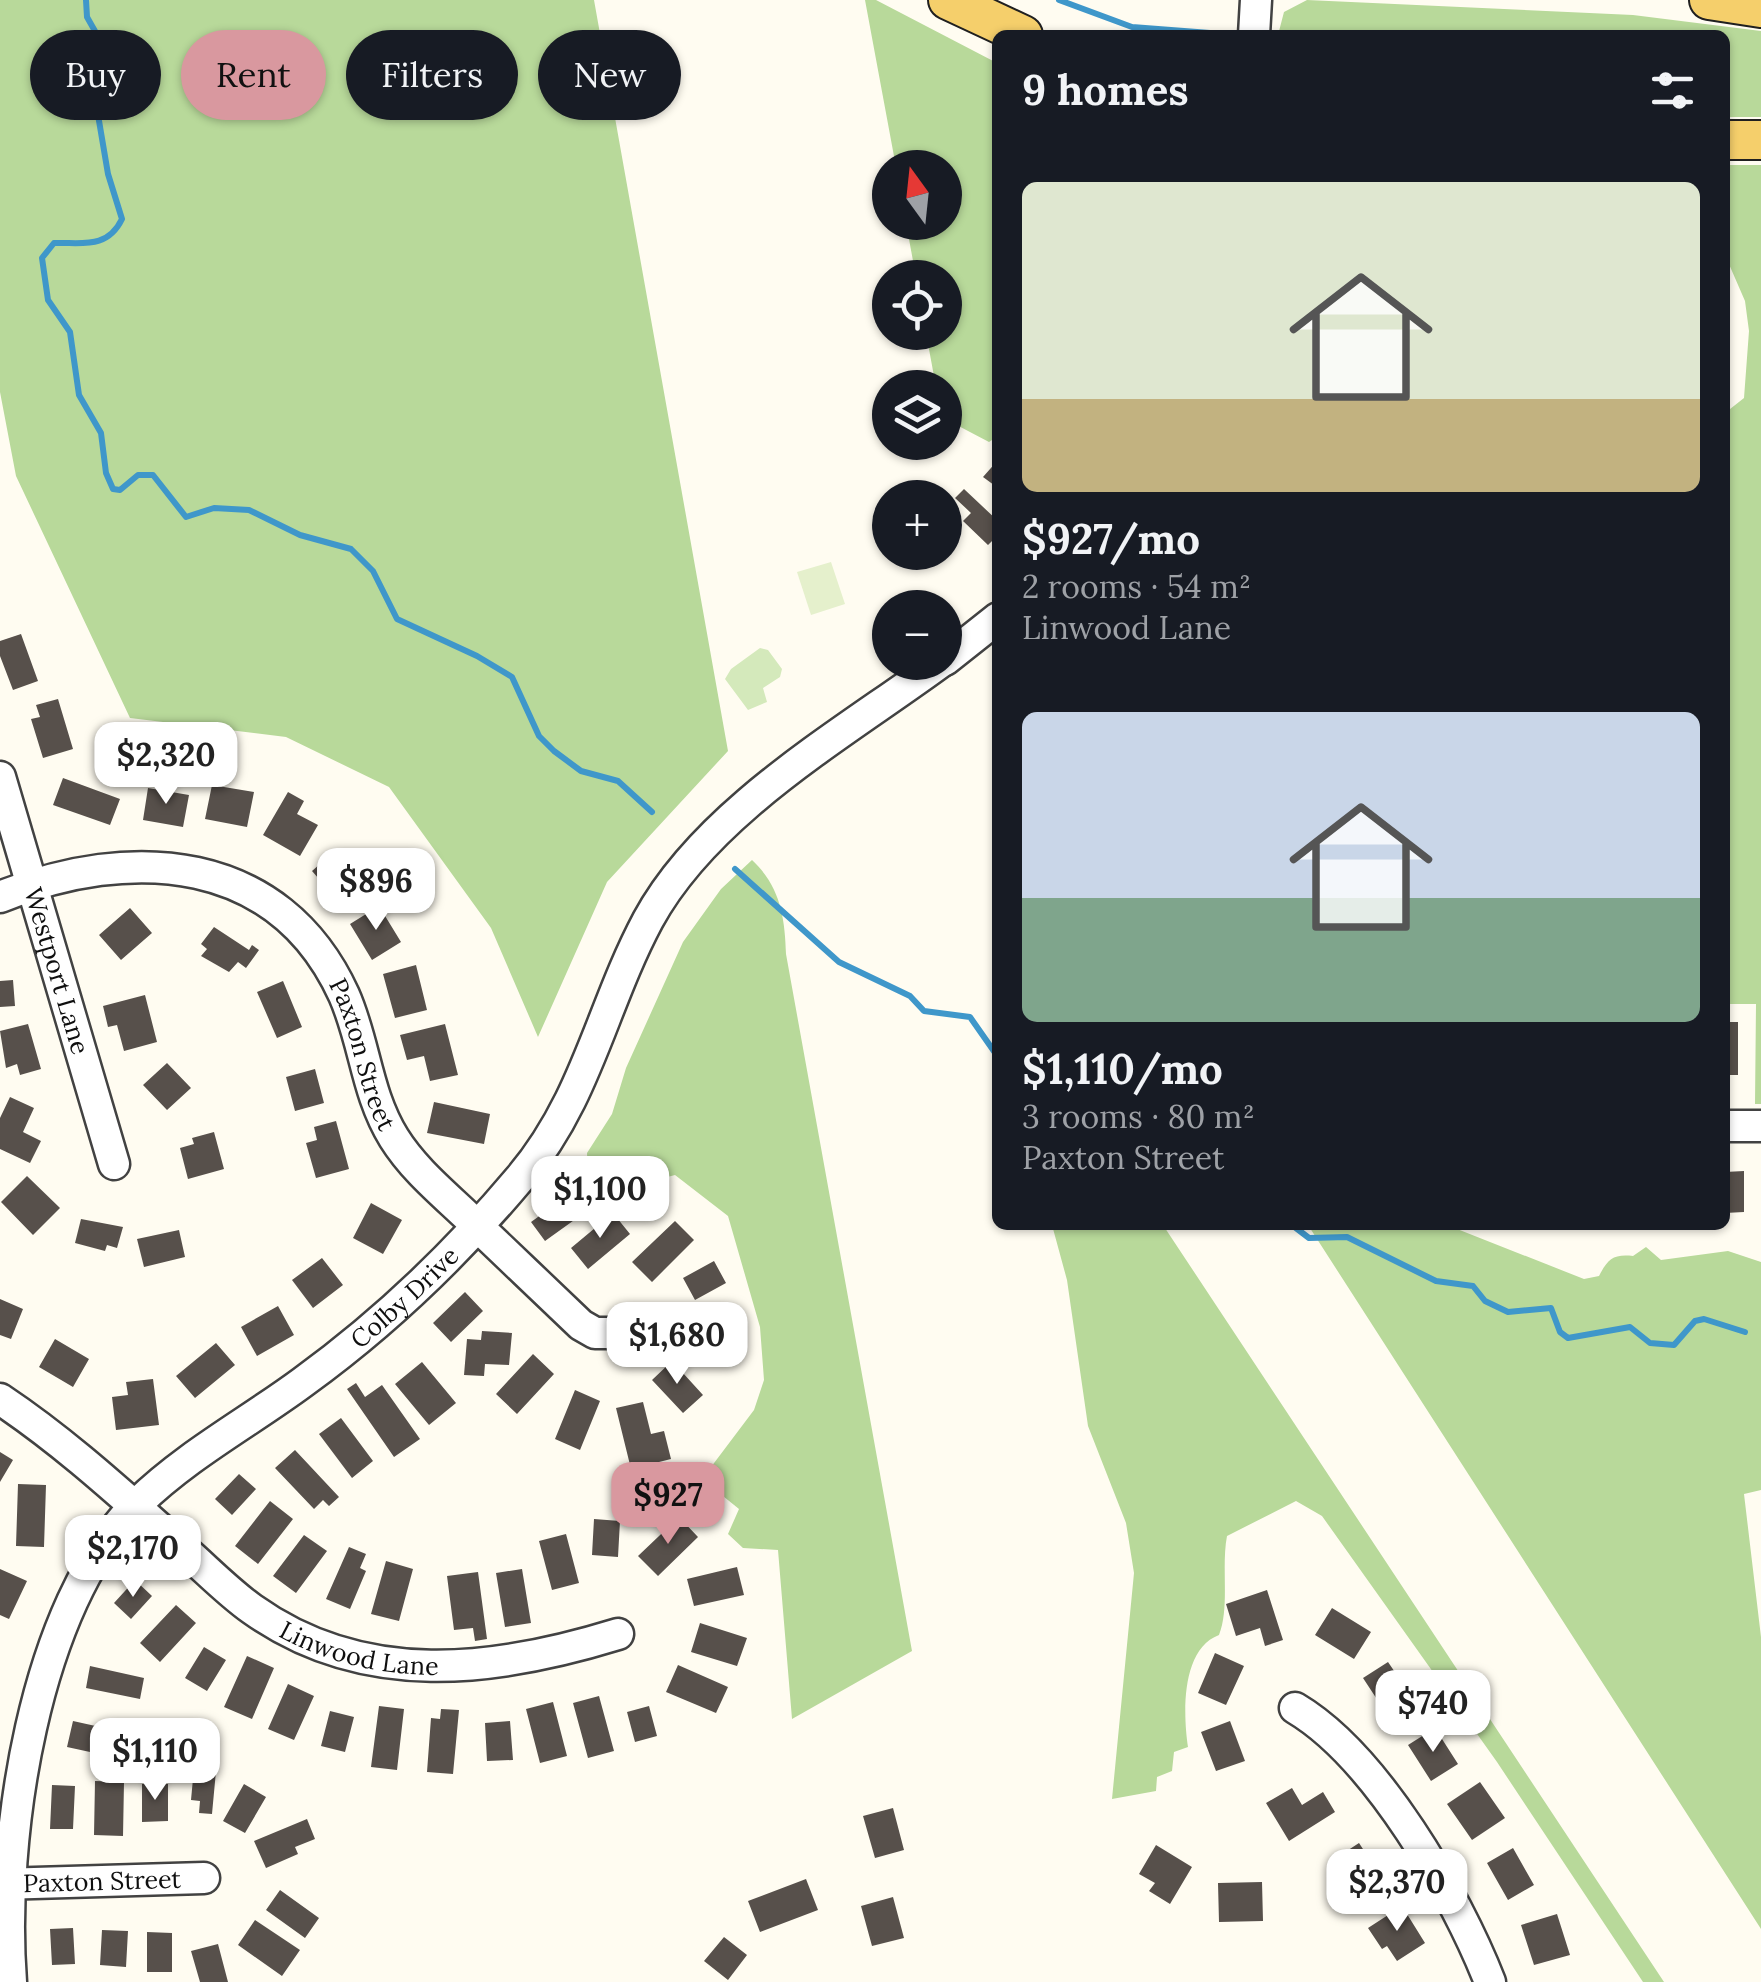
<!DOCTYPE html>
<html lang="en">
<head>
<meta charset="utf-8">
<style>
  :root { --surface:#171b24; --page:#20242c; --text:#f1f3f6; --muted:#9ea1a6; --accent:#d9989f }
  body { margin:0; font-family:Lora,serif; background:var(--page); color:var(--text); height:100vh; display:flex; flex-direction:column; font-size:38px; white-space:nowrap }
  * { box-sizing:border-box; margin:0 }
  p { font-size:32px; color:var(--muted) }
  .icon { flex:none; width:55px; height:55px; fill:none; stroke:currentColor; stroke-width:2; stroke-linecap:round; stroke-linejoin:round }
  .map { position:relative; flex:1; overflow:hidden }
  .sheet { position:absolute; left:992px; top:30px; width:738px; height:1200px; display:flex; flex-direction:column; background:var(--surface); border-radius:15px; box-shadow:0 2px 8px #0004 }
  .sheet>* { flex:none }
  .hud { position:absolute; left:30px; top:30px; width:812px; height:90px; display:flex; gap:20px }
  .needle { width:65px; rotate:345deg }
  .controls { position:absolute; left:872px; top:150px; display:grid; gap:20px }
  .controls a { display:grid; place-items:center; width:90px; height:90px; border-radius:50%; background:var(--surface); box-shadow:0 2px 8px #0004; font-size:50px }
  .price { position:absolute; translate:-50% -85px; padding:0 22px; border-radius:20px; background:#fff; color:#222; font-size:32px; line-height:65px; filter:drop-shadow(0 2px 5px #0008) }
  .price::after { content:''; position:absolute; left:50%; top:60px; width:30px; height:22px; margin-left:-15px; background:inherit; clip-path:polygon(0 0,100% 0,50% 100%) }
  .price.on { background:var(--accent); color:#111 }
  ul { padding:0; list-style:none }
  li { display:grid; align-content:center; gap:20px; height:530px; padding:0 30px }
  li span { display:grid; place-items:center; height:310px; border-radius:15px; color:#555 }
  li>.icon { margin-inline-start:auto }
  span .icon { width:180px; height:180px; fill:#fffc; stroke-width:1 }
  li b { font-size:42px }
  h2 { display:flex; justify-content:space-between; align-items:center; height:120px; padding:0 30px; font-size:42px }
  .chip { padding:0 35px; border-radius:45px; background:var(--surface); box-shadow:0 2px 8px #0004; font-size:35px; line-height:90px }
  .chip.on { background:var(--accent); color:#111 }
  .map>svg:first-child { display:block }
</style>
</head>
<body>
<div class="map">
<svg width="1761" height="1982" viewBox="0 0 1761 1982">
  <rect width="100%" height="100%" fill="#fffcf1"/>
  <path fill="#d4e9bb" d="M760 648 768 650 782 669 780 677 763 688 767 702 748 710 725 679 731 669Z"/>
  <path fill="#b8d99a" d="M0 0H594L728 751 607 882 538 1037 491 928 389 787 286 737 130 718 16 476 0 392Z
    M865 0H876L997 63 998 436 989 442 949 421 945 416V388L936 387 926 333 945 332V278L916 277 906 223 945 222V168L896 167Z
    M1307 0 1633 15 1761 31V117H1725V35H1278L1284 12Z
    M1725 165H1761V1104H1755L1756 1004H1725V413L1744 398 1749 331 1745 301 1725 255Z
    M752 860C780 886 785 917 786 954L912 1651 792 1719 778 1550 743 1548 728 1534 739 1509 702 1479 754 1410 764 1380 760 1327 728 1216 675 1175 626 1188 599 1184 588 1171 587 1153 612 1114 626 1068 683 942 721 889Z
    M1052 1225H1163L1664 1982H1643L1497 1762 1322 1516 1296 1501 1227 1536C1221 1567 1230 1607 1219 1635 1181 1649 1183 1714 1188 1747L1174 1752 1172 1771 1157 1777 1156 1791 1112 1799 1134 1573 1126 1523 1088 1426 1067 1280Z
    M1308 1225H1447L1584 1279 1599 1276C1608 1259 1613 1254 1633 1256L1646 1247 1661 1260 1728 1251 1761 1262V1490L1744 1494 1761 1637V1929Z"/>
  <path fill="#e5f0cc" d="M831 562 845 604 811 615 797 572Z"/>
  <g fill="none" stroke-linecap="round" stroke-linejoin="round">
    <path stroke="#3f97ca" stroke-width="6" d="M86 0 87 17 100 40 96 103 108 174 122 219C107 250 81 242 54 243L42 258 48 300 70 332 79 395 101 433 106 473 113 489 120 490 138 475H153L186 517 214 508 249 510 300 535 351 549 373 571 397 619 477 656 512 677 539 736 554 751 581 771 618 781 652 812
      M1059 0 1132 27 1223 34
      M735 869 839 962 910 996 924 1011 970 1017 998 1057
      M1292 1225 1309 1238 1347 1237 1436 1281 1473 1286 1485 1301 1508 1312 1551 1308 1560 1332 1568 1338 1630 1327 1650 1343 1674 1345 1695 1321 1704 1319 1745 1332"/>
  </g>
  <path fill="#57504b" d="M998 460V488L983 477Z
    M964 489 998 521V535L988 545 963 521 971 513 955 498Z
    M21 634 38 681 13 690 0 656V641Z
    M58 699 73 749 43 758 31 719 40 717 36 705Z
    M63 778 120 799 110 825 53 805Z
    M212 785 254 792 247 827 205 819Z
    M148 788 189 795 183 827 143 820Z
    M288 792 304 801 297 814 318 825 300 856 263 835Z
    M337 849 365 880 340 903 312 871Z
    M379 906 401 942 372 960 350 924Z
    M130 908 152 933 121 960 99 935Z
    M214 927 249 950 252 945 259 950 246 968 238 962 229 972 201 956 207 949 201 944Z
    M416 965 427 1010 395 1018 383 974Z
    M13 980 15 1006 0 1007V981Z
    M283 981 302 1027 277 1038 257 992Z
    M145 995 157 1042 124 1051 117 1025 108 1027 103 1006Z
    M1725 1013H1729V1022H1738V1075H1725Z
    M28 1024 41 1069 20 1075 17 1064 6 1068 0 1031Z
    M445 1024 458 1075 430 1081 424 1056 407 1060 400 1035Z
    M167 1063 191 1088 167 1110 143 1085Z
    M315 1069 324 1103 295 1111 286 1077Z
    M10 1097 34 1108 23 1132 41 1141 30 1163 0 1149V1118Z
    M434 1102 490 1114 484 1144 427 1133Z
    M336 1121 349 1169 316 1178 306 1143 317 1140 314 1127Z
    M214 1132 224 1169 188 1179 180 1148 194 1144 192 1138Z
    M1744 1171V1212L1725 1213V1172Z
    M27 1176 60 1208 33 1235 1 1202Z
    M570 1194 584 1213 545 1241 531 1222Z
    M371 1203 402 1220 383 1254 353 1238Z
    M613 1213 630 1234 588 1269 571 1248Z
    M81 1219 123 1227 117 1248 107 1245 105 1251 75 1243Z
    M675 1221 694 1240 652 1282 632 1262Z
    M179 1230 185 1257 144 1267 137 1239Z
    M322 1258 343 1285 313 1308 292 1280Z
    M714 1261 726 1283 695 1300 683 1278Z
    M465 1292 483 1311 451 1342 433 1323Z
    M0 1299 23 1309 11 1339 0 1335Z
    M278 1306 294 1335 257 1356 241 1327Z
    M704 1322 739 1324 737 1354 702 1352V1344H692L693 1325Z
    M482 1331 512 1333 509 1365 485 1364 484 1376 464 1375 467 1339 481 1340Z
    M55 1339 89 1359 73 1387 39 1367Z
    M216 1343 235 1365 195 1398 176 1376Z
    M533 1354 554 1374 517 1414 496 1394Z
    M672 1361 703 1395 683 1413 652 1380Z
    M422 1362 456 1403 429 1425 395 1384Z
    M153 1379 159 1425 116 1430 112 1397 128 1395 126 1382Z
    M356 1383 365 1397 382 1385 420 1439 394 1457 347 1389Z
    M575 1390 600 1401 580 1450 555 1439Z
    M643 1402 651 1434 664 1431 671 1459 631 1469 616 1408Z
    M341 1418 373 1461 352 1478 319 1434Z
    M295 1450 339 1497 329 1506 323 1500 314 1509 275 1468Z
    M0 1452 13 1460 0 1482Z
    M239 1474 256 1489 232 1515 215 1499Z
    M18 1484 46 1485 44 1547 16 1546Z
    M270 1501 293 1519 258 1564 235 1546Z
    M679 1517 698 1537 658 1576 638 1556Z
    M594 1519 620 1521 618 1557 592 1555Z
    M566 1534 579 1583 552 1590 539 1541Z
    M304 1535 327 1551 296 1593 273 1576Z
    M349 1547 366 1554 360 1568 366 1571 350 1609 326 1599Z
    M386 1561 413 1569 399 1621 371 1614Z
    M737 1567 744 1595 694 1606 687 1579Z
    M0 1569 27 1581 9 1619 0 1615Z
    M522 1569 531 1623 505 1627 496 1573Z
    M478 1572 487 1639 475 1641 473 1628 454 1630 447 1576Z
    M135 1580 152 1596 131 1619 114 1603Z
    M1267 1590 1283 1640 1265 1646 1260 1628 1236 1636 1226 1604Z
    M176 1605 196 1623 160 1662 140 1643Z
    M1332 1608 1371 1632 1354 1659 1315 1635Z
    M700 1623 747 1638 737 1666 691 1652Z
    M204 1647 226 1660 207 1691 185 1678Z
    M1215 1653 1244 1666 1226 1705 1198 1693Z
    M247 1656 274 1668 252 1719 224 1707Z
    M1388 1662 1401 1681 1414 1672 1425 1688 1386 1713 1363 1678Z
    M678 1665 728 1687 716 1713 666 1692Z
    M90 1666 144 1678 140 1699 86 1688Z
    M288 1684 314 1696 294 1740 268 1729Z
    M599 1696 614 1751 588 1758 573 1703Z
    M553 1702 567 1756 540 1763 526 1709Z
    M379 1706 404 1709 397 1770 371 1767Z
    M649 1706 657 1736 635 1742 627 1712Z
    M441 1709 459 1710 453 1774 427 1772 431 1718 440 1719Z
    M330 1711 354 1717 345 1752 321 1746Z
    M73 1721 118 1731 113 1757 67 1747Z
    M510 1721 513 1760 487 1761 485 1723Z
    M1230 1721 1245 1761 1216 1771 1201 1732Z
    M1435 1728 1458 1764 1431 1781 1408 1745Z
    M194 1768 216 1771 212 1814 199 1813 200 1801 191 1800Z
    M95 1781 124 1782 123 1836 94 1835Z
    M1480 1782 1505 1818 1472 1840 1447 1804Z
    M142 1784H168V1821L142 1822Z
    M244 1784 266 1797 245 1833 223 1821Z
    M52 1785 75 1786 73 1829H50Z
    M1292 1788 1302 1805 1323 1792 1335 1812 1289 1841 1266 1803Z
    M893 1808 904 1850 875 1858 863 1816Z
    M307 1819 315 1839 295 1847 298 1854 266 1868 254 1841Z
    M1359 1843 1384 1881 1357 1898 1333 1860Z
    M1156 1845 1192 1867 1170 1904 1149 1891 1155 1883 1139 1874Z
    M1513 1848 1534 1885 1508 1900 1487 1863Z
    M806 1879 818 1910 760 1932 748 1901Z
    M1262 1882 1263 1921 1219 1922 1218 1883Z
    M280 1890 319 1918 305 1938 266 1910Z
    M893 1897 904 1938 872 1946 861 1906Z
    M1402 1906 1425 1943 1397 1961 1387 1946 1382 1949 1368 1928Z
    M1557 1914 1570 1955 1534 1965 1521 1925Z
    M255 1920 300 1950 282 1976 238 1945Z
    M73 1928 75 1964 52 1965 50 1929Z
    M102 1930 128 1931 126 1967 100 1965Z
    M147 1932 172 1933V1972H147Z
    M724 1937 747 1955 728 1980 704 1961Z
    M218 1944 228 1982H200L191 1951Z"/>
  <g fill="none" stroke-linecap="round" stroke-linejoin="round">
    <g stroke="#424242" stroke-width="35">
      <g id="minor">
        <path d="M1254 35 1256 0"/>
        <path d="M945 660 998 618"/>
        <path id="s1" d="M0 777 114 1164"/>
        <path id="s2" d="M0 897C131 844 279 853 344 995 365 1042 366 1093 394 1138 414 1170 444 1194 471 1220 508 1255 544 1290 581 1325L595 1333H627"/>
        <path d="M1725 1126H1761"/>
        <path id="s3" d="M0 1399C66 1443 124 1497 183 1549 206 1569 228 1592 252 1609 364 1689 495 1672 618 1634"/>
        <path d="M1295 1708C1376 1756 1456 1895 1490 1982"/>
        <path id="s4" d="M0 1884 204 1878"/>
        <path id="s5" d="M11 1982C0 1840 33 1606 138 1503 187 1455 249 1422 303 1382 383 1324 457 1253 520 1178 587 1099 601 1008 648 920 707 811 843 734 941 662"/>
      </g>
    </g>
    <g stroke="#202020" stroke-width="42">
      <path id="major" d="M948 0 1023 35
        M1709 0 1761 8
        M1725 140H1761"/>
    </g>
    <use href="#minor" stroke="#fff" stroke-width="30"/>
    <use href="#major" stroke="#f5cf6b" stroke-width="38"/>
  </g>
  <g text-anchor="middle" stroke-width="10" stroke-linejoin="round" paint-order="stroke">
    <g font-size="25" fill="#0f0f0f" stroke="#fff">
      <text dy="9" stroke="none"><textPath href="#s1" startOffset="202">Westport Lane</textPath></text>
      <text dy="9" stroke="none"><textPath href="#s2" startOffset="462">Paxton Street</textPath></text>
      <text dy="9" stroke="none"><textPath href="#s5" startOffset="845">Colby Drive</textPath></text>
      <text dy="9" stroke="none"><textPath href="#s3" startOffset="445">Linwood Lane</textPath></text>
      <text dy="9" stroke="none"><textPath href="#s4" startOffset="102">Paxton Street</textPath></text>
    </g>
  </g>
</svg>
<div class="controls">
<a><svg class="needle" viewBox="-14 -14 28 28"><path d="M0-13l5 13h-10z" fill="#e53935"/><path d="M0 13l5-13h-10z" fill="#9ea1a6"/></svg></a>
<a><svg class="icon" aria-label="locate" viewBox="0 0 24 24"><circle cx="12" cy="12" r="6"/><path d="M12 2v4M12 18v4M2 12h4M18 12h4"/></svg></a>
<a><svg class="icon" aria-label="layers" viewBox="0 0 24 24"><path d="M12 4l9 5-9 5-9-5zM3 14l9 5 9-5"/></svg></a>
<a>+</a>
<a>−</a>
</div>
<b class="price" style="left:166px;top:807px">$2,320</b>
<b class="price" style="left:376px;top:933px">$896</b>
<b class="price" style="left:600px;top:1241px">$1,100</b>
<b class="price" style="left:677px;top:1387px">$1,680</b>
<b class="price on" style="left:668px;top:1547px">$927</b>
<b class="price" style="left:133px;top:1600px">$2,170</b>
<b class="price" style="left:1433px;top:1755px">$740</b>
<b class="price" style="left:155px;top:1803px">$1,110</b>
<b class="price" style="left:1397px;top:1934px">$2,370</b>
<div class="hud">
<a class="chip">Buy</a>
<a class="chip on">Rent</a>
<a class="chip">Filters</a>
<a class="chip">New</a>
</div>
<section class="sheet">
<h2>9 homes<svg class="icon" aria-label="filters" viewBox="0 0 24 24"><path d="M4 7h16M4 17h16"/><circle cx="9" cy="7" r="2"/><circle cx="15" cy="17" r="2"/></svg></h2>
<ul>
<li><span style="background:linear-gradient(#dfe7d0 70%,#c2b280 0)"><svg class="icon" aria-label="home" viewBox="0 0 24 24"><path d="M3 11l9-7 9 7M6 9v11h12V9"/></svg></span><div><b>$927/mo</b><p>2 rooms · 54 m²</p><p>Linwood Lane</p></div></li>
<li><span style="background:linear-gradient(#c9d6e8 60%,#7fa58c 0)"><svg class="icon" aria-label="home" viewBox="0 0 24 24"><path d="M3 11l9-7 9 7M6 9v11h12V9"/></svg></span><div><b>$1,110/mo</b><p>3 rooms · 80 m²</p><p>Paxton Street</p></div></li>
</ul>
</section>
</div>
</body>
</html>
